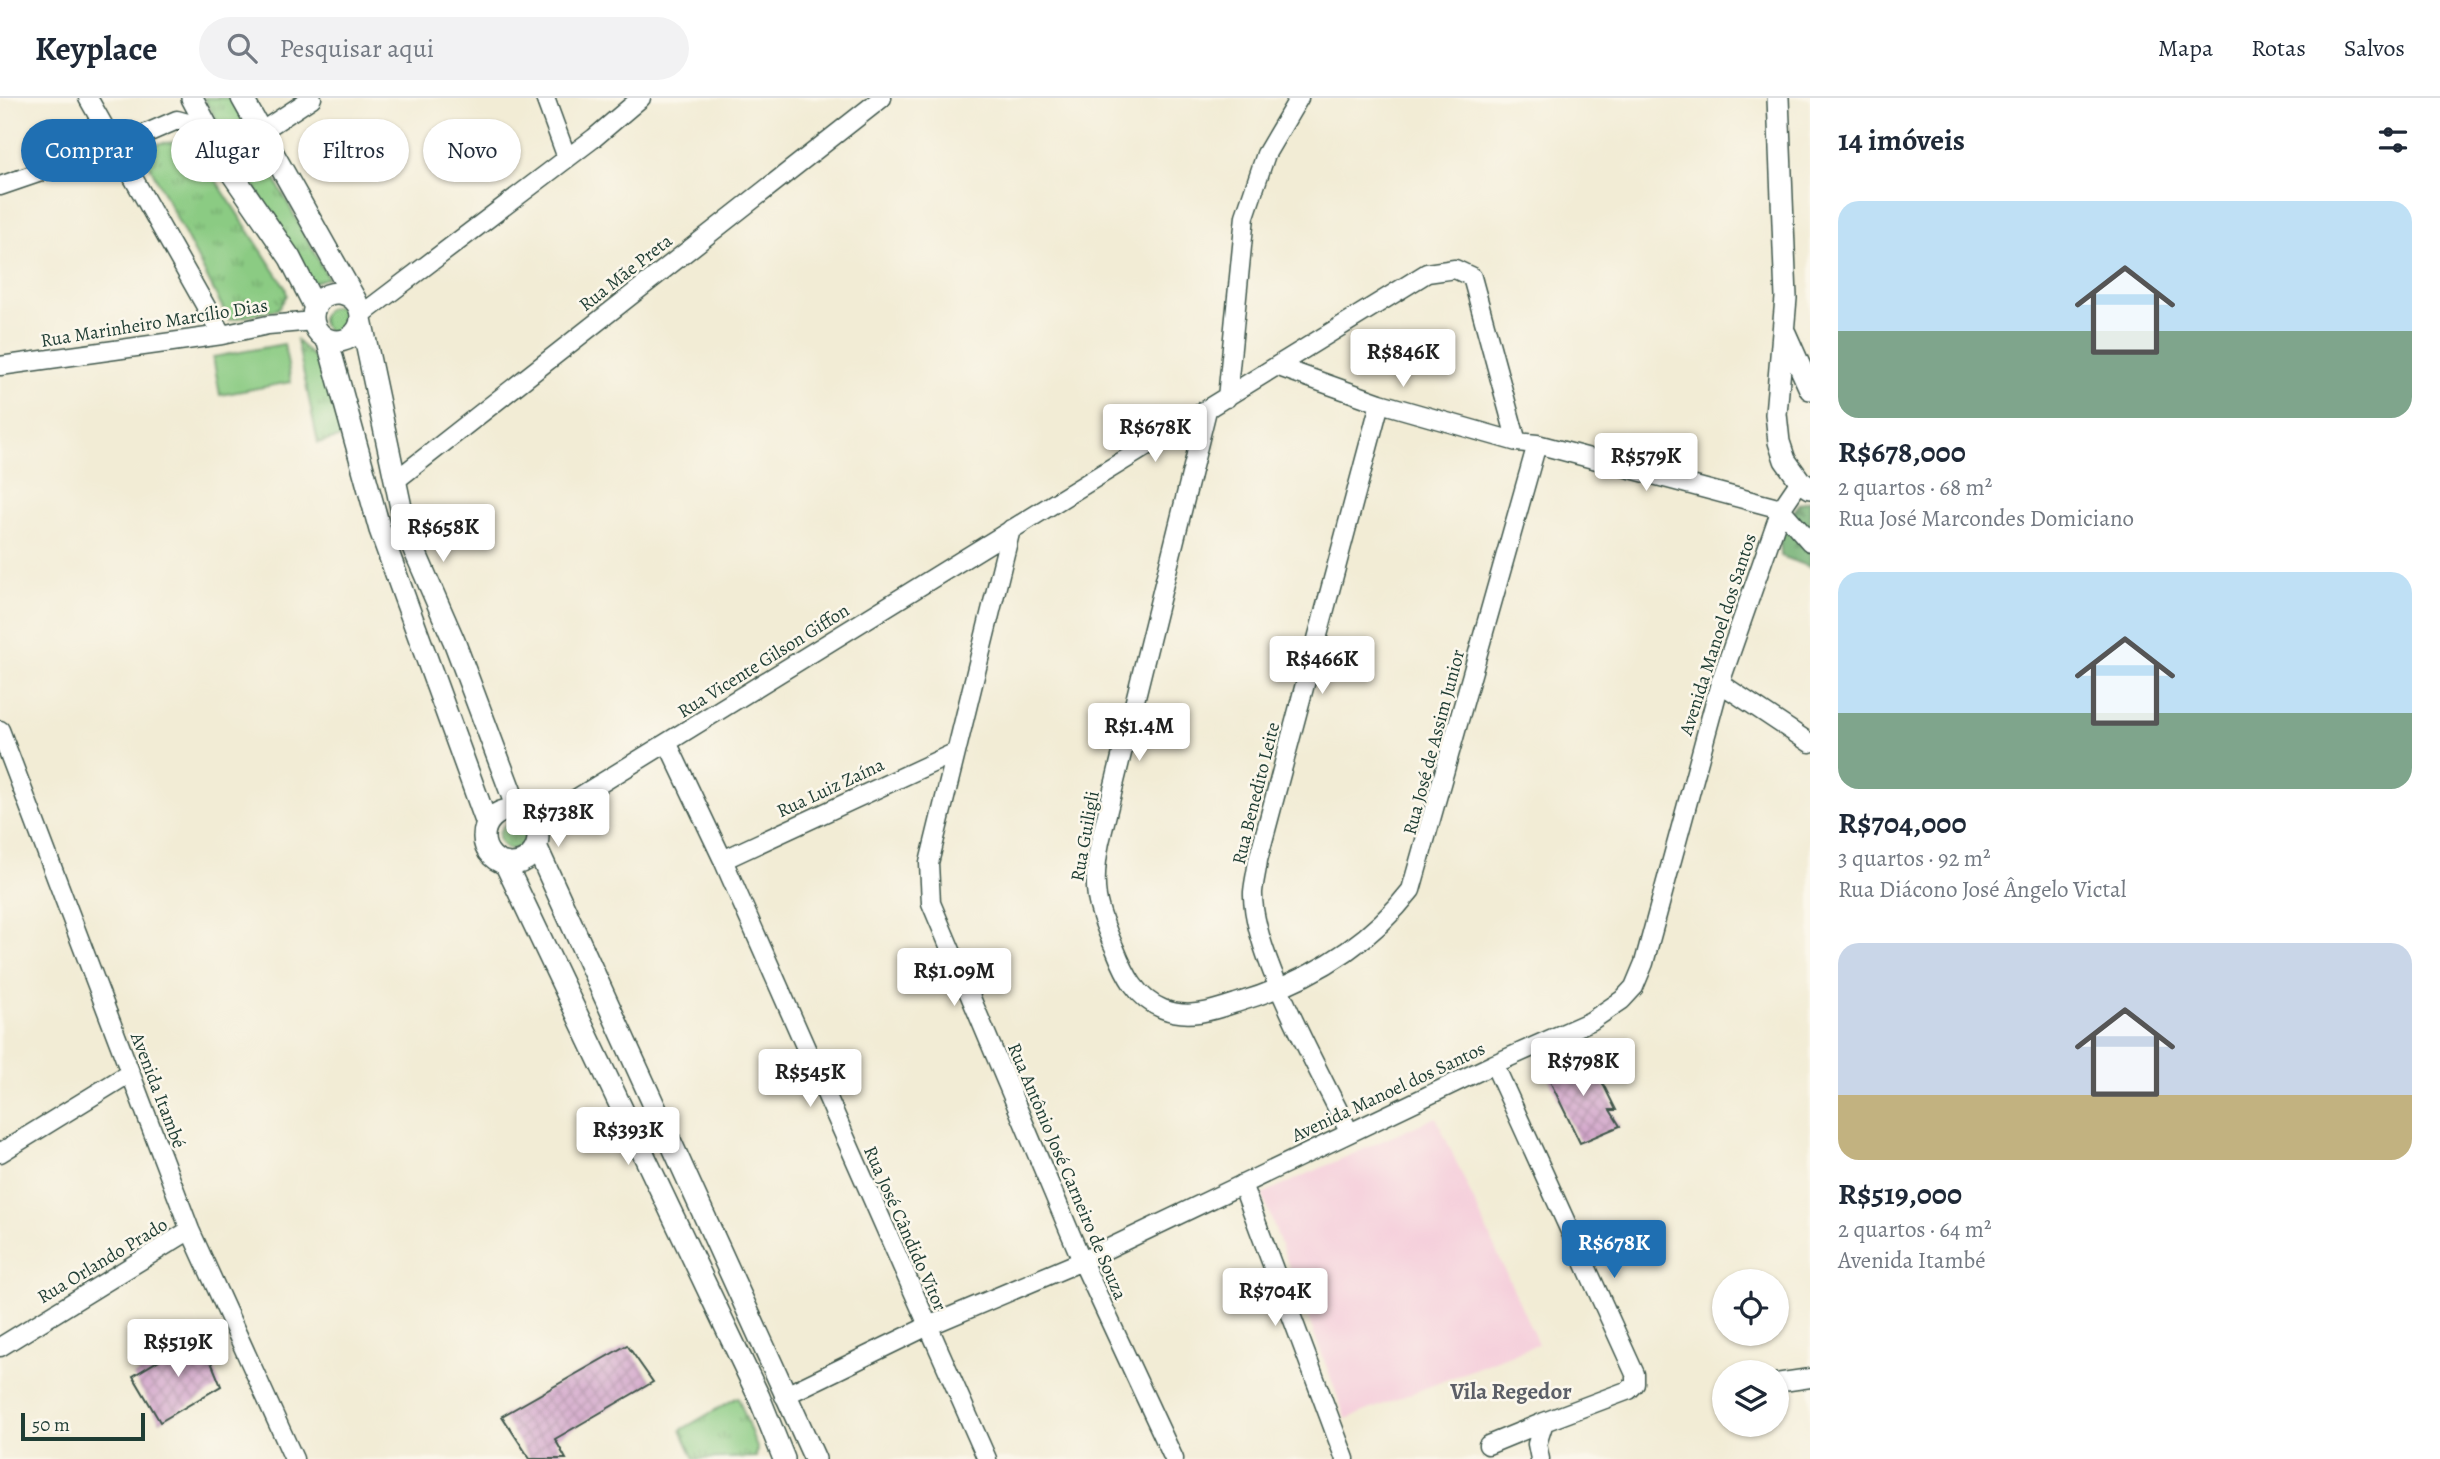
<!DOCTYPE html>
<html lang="pt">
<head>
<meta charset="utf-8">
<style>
  :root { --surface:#fff; --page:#f2f2f3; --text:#1f2937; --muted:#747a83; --line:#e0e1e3; --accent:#1f6fb2 }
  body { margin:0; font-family:Alegreya,serif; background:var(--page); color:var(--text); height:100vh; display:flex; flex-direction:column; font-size:26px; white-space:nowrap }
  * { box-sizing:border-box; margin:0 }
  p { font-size:23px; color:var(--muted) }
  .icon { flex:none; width:38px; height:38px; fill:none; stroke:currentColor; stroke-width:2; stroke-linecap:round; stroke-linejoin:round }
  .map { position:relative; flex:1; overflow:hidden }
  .details { display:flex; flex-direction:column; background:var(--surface); width:630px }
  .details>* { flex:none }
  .top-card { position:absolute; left:21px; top:21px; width:665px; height:63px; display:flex; gap:14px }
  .fabs { position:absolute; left:1712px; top:1171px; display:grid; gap:14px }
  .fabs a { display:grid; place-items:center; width:77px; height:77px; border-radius:50%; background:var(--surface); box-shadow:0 2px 5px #0004; font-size:35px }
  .scale { position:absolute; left:21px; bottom:18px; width:124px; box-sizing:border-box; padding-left:7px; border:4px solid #1f3d34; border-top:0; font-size:19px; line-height:24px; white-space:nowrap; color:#1f3d34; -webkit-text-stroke:5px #fbf7ec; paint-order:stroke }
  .price { position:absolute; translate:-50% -60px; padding:0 16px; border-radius:7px; background:#fff; color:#222; font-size:23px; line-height:46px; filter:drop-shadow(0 2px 4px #0008) }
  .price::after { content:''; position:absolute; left:50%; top:42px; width:21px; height:16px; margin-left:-10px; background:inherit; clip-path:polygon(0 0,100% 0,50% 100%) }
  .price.active { background:var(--accent); color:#fff }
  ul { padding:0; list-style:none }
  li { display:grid; align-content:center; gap:14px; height:371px; padding:0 28px }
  li span { display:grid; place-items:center; height:217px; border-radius:21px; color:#555 }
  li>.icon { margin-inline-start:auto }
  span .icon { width:126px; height:126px; fill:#fffc; stroke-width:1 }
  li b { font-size:30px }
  h2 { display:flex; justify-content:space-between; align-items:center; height:84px; padding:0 28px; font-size:30px }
  .tag { padding:0 24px; border-radius:32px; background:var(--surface); box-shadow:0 2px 5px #0004; font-size:24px; line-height:63px }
  .tag.active { background:var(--accent); color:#fff }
  header { display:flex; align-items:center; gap:42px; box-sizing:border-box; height:98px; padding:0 35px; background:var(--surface); border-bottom:2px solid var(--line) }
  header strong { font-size:33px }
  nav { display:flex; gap:38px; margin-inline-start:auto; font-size:24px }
  .search { width:490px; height:63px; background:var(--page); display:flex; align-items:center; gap:18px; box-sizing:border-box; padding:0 24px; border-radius:38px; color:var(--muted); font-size:26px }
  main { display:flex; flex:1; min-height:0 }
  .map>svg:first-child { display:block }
</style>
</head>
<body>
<header>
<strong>Keyplace</strong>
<div class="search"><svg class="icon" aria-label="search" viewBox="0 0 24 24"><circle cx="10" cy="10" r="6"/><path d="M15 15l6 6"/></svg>Pesquisar aqui</div>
<nav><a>Mapa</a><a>Rotas</a><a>Salvos</a></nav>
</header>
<main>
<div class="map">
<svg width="1810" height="1361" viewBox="0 0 1810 1361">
  <defs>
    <pattern id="grass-tufts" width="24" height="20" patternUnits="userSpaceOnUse" patternTransform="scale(1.75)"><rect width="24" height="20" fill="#8bcb83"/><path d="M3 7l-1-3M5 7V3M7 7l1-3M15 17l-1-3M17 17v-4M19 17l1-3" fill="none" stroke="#71a66c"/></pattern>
    <pattern id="forest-firs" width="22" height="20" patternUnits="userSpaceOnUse" patternTransform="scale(1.75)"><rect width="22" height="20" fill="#70af71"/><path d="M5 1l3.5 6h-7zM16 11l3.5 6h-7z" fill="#5b905e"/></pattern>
    <pattern id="building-cross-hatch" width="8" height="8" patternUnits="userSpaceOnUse" patternTransform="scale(1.75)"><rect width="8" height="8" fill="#ce9dc7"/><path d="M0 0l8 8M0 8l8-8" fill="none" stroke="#a781a2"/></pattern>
  </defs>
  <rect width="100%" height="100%" fill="#fbf7ec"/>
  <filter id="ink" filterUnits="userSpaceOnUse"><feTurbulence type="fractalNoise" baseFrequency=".0143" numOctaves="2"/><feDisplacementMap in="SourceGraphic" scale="14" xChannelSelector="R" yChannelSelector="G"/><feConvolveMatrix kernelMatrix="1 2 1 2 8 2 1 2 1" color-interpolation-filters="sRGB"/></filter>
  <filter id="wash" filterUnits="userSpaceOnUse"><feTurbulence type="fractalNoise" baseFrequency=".00686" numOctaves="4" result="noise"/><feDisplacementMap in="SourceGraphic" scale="28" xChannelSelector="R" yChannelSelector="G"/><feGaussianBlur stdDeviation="1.57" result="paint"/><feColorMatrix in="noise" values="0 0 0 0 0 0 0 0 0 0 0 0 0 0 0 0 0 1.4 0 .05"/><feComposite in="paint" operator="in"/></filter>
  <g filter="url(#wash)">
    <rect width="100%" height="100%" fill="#f2ecd5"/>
    <path fill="#f5cfdb" d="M1436 1019 1538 1246 1346 1321 1262 1096Z"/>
    <path fill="url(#grass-tufts)" stroke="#55845c" stroke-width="2" d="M204 0H231L328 180 310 185Z
      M181 44 199 56 285 189 287 197 278 211 229 222 143 55 160 45Z
      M322 222a13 13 0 1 1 26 0a13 13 0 1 1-26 0Z
      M297 243 320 265 343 339 318 345Z
      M499 738a13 13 0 1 1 26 0a13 13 0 1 1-26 0Z
      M738 1299 757 1350 756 1359 694 1361 681 1332Z"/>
    <path fill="url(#forest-firs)" stroke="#487652" stroke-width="2" d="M1810 402V469L1781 458 1780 440 1798 406Z"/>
    <path fill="#8bcb83" stroke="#55845c" stroke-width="2" d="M284 246 291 284 220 297 213 259Z"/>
    <g id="blocks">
      <path fill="url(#building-cross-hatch)" d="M1586 955 1589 968H1594L1616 1012H1610L1620 1028 1580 1045 1545 973Z
        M200 1237 221 1288 160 1324 133 1278Z
        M627 1247 653 1284 555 1341 566 1361H530L502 1318Z"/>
    </g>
  </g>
  <g filter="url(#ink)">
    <use href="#blocks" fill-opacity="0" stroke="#3f574c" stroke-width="2"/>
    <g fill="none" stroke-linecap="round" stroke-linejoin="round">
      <g stroke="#3f574c" stroke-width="21">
        <path id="minor" d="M88 0 222 237
          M545 0 567 60
          M262 33 312 0
          M0 88 117 48 177 22 206 30
          M361 217 594 40 641 0
          M0 268 222 237 268 227 314 223
          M1279 269 1380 305 1517 344 1537 346 1781 411 1810 444
          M1227 300 1245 118 1266 56 1299 0
          M1207 312 1100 744C1091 790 1096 809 1115 851 1125 876 1136 900 1163 911 1188 921 1212 913 1236 905 1304 885 1367 849 1411 792L1537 346
          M395 383 882 0
          M1011 431 929 765 931 805 1082 1163 1174 1361
          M1720 585 1810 645
          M0 632 190 1132 294 1361
          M668 646 723 762 987 1361
          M535 726 1427 175 1455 171 1472 179 1517 344
          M723 762 956 654
          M1494 966 1635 1276V1286L1629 1292 1544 1324 1537 1346 1540 1361
          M1349 1034C1322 977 1251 854 1253 794 1254 783 1257 772 1258 762L1380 305
          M0 1055 130 975
          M1242 1086 1345 1361
          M0 1249 190 1132
          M1776 1285 1810 1280
          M784 1298 926 1229 1082 1163 1494 966 1591 923 1622 902 1634 889 1644 865 1720 585 1781 411 1800 383
          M1488 1347 1544 1324"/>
      </g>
      <g stroke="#3f574c" stroke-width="24">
        <path id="major" d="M192 0 233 77 290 160 315 209
          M242 0 356 203
          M1778 0 1786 200 1776 316 1779 344 1785 362 1800 383 1810 390
          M313 219a24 24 0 1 1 48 0a24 24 0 1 1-48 0Z
          M361 221 406 433 454 543 518 713
          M1785 235 1810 291
          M327 241 380 432 487 726
          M484 739a27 27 0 1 1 54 0a27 27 0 1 1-54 0Z
          M537 750 815 1361
          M505 765 759 1299 784 1361"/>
      </g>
      <use href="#minor" stroke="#fff" stroke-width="18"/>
      <use href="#major" stroke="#fff" stroke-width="21"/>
    </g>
  </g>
  <g text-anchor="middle" stroke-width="5" stroke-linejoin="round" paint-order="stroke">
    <g font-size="19" fill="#1f3d34" stroke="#fbf7ec">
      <text transform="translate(625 174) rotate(-38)" y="7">Rua Mãe Preta</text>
      <text transform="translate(154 224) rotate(-9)" y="7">Rua Marinheiro Marcílio Dias</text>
      <text transform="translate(1717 536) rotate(-72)" y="7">Avenida Manoel dos Santos</text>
      <text transform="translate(763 562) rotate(-32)" y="7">Rua Vicente Gilson Giffon</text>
      <text transform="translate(1433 644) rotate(-75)" y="7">Rua José de Assim Junior</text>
      <text transform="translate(830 689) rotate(-25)" y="7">Rua Luiz Zaína</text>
      <text transform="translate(1255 695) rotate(-76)" y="7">Rua Benedito Leite</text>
      <text transform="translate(1084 738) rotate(-80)" y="7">Rua Guiligli</text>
      <text transform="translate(159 992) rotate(69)" y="7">Avenida Itambé</text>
      <text transform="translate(1388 993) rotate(-25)" y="7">Avenida Manoel dos Santos</text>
      <text transform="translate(1068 1073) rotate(67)" y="7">Rua Antônio José Carneiro de Souza</text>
      <text transform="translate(906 1130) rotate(66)" y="7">Rua José Cândido Vitor</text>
      <text transform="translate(102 1162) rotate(-31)" y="7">Rua Orlando Prado</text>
    </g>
    <g font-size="23" font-weight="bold" fill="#5c5f67" stroke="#fbf7ec">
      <text x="1511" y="1301">Vila Regedor</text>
    </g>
  </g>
</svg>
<div class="fabs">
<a><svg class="icon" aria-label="locate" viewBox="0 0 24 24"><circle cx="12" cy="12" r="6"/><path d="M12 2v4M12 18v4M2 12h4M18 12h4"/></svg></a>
<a><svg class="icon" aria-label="layers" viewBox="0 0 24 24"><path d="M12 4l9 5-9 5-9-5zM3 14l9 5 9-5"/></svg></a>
</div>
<div class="scale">50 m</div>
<b class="price" style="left:1403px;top:291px">R$846K</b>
<b class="price" style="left:1155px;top:366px">R$678K</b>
<b class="price" style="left:1646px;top:395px">R$579K</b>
<b class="price" style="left:443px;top:466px">R$658K</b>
<b class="price" style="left:1322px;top:598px">R$466K</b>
<b class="price" style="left:1139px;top:665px">R$1.4M</b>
<b class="price" style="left:558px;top:751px">R$738K</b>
<b class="price" style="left:954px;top:910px">R$1.09M</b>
<b class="price" style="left:1583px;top:1000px">R$798K</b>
<b class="price" style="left:810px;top:1011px">R$545K</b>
<b class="price" style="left:628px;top:1069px">R$393K</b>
<b class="price active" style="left:1614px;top:1182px">R$678K</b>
<b class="price" style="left:1275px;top:1230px">R$704K</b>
<b class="price" style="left:178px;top:1281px">R$519K</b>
<div class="top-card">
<a class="tag active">Comprar</a>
<a class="tag">Alugar</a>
<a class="tag">Filtros</a>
<a class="tag">Novo</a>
</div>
</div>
<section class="details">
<h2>14 imóveis<svg class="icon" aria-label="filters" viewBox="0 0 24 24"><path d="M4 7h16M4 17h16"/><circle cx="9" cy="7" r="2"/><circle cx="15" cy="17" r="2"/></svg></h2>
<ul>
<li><span style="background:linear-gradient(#bfe0f5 60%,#7fa58c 0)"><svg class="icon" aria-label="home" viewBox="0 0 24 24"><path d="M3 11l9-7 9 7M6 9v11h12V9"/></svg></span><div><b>R$678,000</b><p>2 quartos · 68 m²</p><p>Rua José Marcondes Domiciano</p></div></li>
<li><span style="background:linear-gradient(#bfe0f5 65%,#7fa58c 0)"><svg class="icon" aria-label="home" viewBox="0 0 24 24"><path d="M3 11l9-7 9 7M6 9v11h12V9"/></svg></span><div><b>R$704,000</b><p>3 quartos · 92 m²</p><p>Rua Diácono José Ângelo Victal</p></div></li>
<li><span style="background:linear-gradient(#c9d6e8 70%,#c2b280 0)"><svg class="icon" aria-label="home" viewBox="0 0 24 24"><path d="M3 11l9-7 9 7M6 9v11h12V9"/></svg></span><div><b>R$519,000</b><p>2 quartos · 64 m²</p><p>Avenida Itambé</p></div></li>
</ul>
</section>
</main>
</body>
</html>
